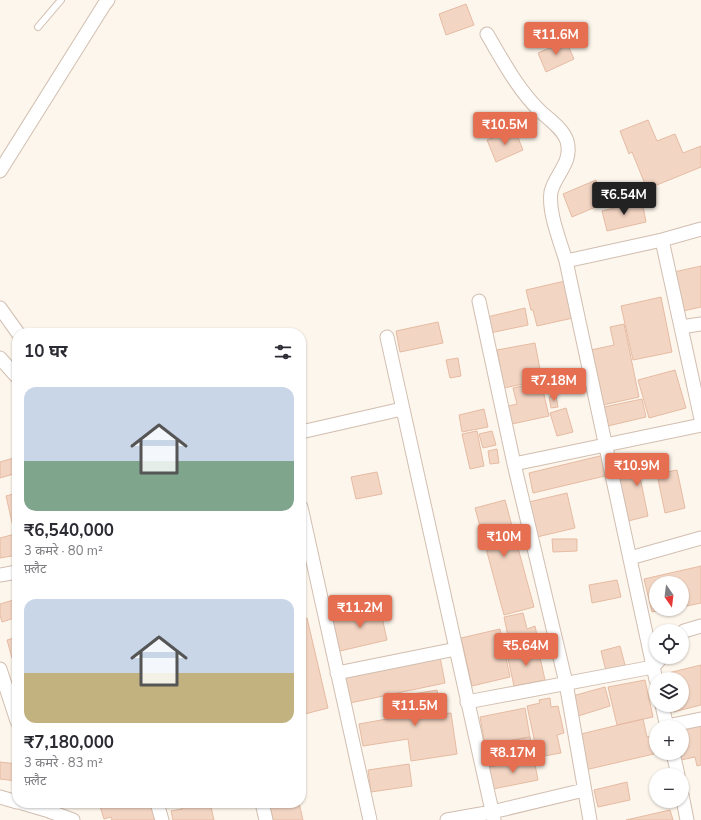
<!DOCTYPE html>
<html lang="hi">
<head>
<meta charset="utf-8">
<style>
  :root { --surface:#fff; --page:#f7f7f7; --text:#2b2b33; --muted:#7c7c81; --accent:#e76f51 }
  body { margin:0; font-family:"Nunito Sans","Noto Sans Devanagari",sans-serif; background:var(--page); color:var(--text); height:100vh; display:flex; flex-direction:column; font-size:15px; white-space:nowrap }
  * { box-sizing:border-box; margin:0 }
  p { font-size:13px; color:var(--muted) }
  .icon { flex:none; width:22px; height:22px; fill:none; stroke:currentColor; stroke-width:2; stroke-linecap:round; stroke-linejoin:round }
  .map { position:relative; flex:1; overflow:hidden }
  .side { position:absolute; left:12px; top:328px; width:294px; height:480px; display:flex; flex-direction:column; background:var(--surface); border-radius:16px; box-shadow:0 1px 3px #0004 }
  .side>* { flex:none }
  .needle { width:26px; rotate:166deg }
  .tools { position:absolute; left:649px; top:576px; display:grid; gap:8px }
  .tools a { display:grid; place-items:center; width:40px; height:40px; border-radius:50%; background:var(--surface); box-shadow:0 1px 3px #0004; font-size:20px }
  .price { position:absolute; translate:-50% -34px; padding:0 9px; border-radius:4px; background:var(--accent); color:#fff; font-size:13px; line-height:26px; filter:drop-shadow(0 1px 2px #0008) }
  .price::after { content:''; position:absolute; left:50%; top:24px; width:12px; height:9px; margin-left:-6px; background:inherit; clip-path:polygon(0 0,100% 0,50% 100%) }
  .price.active { background:#222; color:#fff }
  ul { padding:0; list-style:none }
  li { display:grid; align-content:center; gap:8px; height:212px; padding:0 12px }
  li span { display:grid; place-items:center; height:124px; border-radius:12px; color:#555 }
  li>.icon { margin-inline-start:auto }
  span .icon { width:72px; height:72px; fill:#fffc; stroke-width:1 }
  li b { font-size:17px }
  h2 { display:flex; justify-content:space-between; align-items:center; height:48px; padding:0 12px; font-size:17px }
  .map>svg:first-child { display:block }
</style>
</head>
<body>
<div class="map">
<svg width="701" height="820" viewBox="0 0 701 820">
  <rect width="100%" height="100%" fill="#fdf6ec"/>
  <path fill="#f3d5c3" stroke="#e6bba3" d="M466 4 474 25 446 35 439 14Z
    M566 41 574 59 546 72 538 53Z
    M648 120 657 141 675 134 683 153 701 146V167L647 189 632 152 629 154 620 131Z
    M515 130 523 150 496 162 487 140Z
    M596 180 605 203 572 217 563 194Z
    M642 201 646 222 607 231 602 211Z
    M701 266V307L683 311 674 272Z
    M565 281 573 318 537 326 533 310H531L526 290Z
    M661 297 672 352 633 360 621 306Z
    M525 308 528 325 490 333 487 317Z
    M438 322 443 343 400 352 396 331Z
    M624 324 639 397 603 405 591 350 614 345 610 327Z
    M535 343 542 380 504 388 497 350Z
    M458 358 461 376 450 378 446 360Z
    M675 370 686 408 649 418 638 380Z
    M541 382 549 416 512 424 508 406 517 404 513 388Z
    M556 396 558 407 551 408 549 397Z
    M642 399 646 417 608 426 604 407Z
    M566 408 573 432 557 436 550 413Z
    M484 409 488 427 462 432 459 415Z
    M477 431 484 466 470 469 462 434Z
    M492 431 496 445 483 448 479 434Z
    M497 449 499 463 490 464 488 451Z
    M653 454 658 473 640 477 648 516 628 521 619 477 635 473 632 459Z
    M604 455 609 475 533 493 529 473Z
    M17 457V473L0 478V462Z
    M677 470 685 508 665 513 657 474Z
    M377 472 382 494 356 499 351 477Z
    M17 493V531H14L6 496Z
    M567 493 575 528 537 537 529 502Z
    M505 500 534 607 504 615 475 508Z
    M15 534 17 543V555L0 558V538Z
    M552 539H577V551L553 552Z
    M701 566V603L682 607V583H656V609H664L652 612 644 579Z
    M617 580 621 597 592 603 589 585Z
    M17 599V617L2 622 0 615V604Z
    M380 608 387 640 340 651 332 618Z
    M523 613 527 629 535 626 539 645 508 652 505 637 508 636 504 617Z
    M307 618 328 708 301 715V619Z
    M500 629 510 677 472 686 461 638Z
    M17 637V656L12 658 7 640Z
    M620 646 625 665 606 671 601 651Z
    M538 648 545 680 514 686 507 654Z
    M440 657 445 683 350 703 345 676Z
    M701 665V705L673 712 671 705H682V679H665L664 674Z
    M645 680 653 717 617 725 608 687Z
    M605 687 610 706 575 717 569 697Z
    M437 690 441 714 451 713 457 754 411 761 408 739 363 746 359 724 398 717 395 697Z
    M550 698 551 707 558 706 564 733 557 735 561 753 538 757 527 706 540 703 539 700Z
    M525 708 530 737 485 745 480 717Z
    M643 719 647 737 656 735V753H658L585 770 577 735Z
    M701 725V765L697 766 695 757 681 760 680 753H682V729Z
    M530 737 534 759 489 767 485 745Z
    M534 759 538 780 493 789 489 767Z
    M0 762 17 764V781L0 779Z
    M409 764 412 786 371 792 368 770Z
    M627 782 630 800 598 807 594 790Z
    M99 803H125V804L130 803H156L161 820H112L111 817 104 819Z
    M181 803H210L214 820H173L171 811 182 809Z
    M269 803H299L303 820H273Z
    M670 810 673 820H626Z"/>
  <g fill="none" stroke-linecap="round" stroke-linejoin="round">
    <g stroke="#d1beb0" stroke-width="8">
      <path id="lane" d="M38 27 61 0"/>
    </g>
    <g stroke="#d1beb0" stroke-width="15">
      <path id="street" d="M487 34C503 61 518 90 541 112 550 120 563 129 567 141 573 163 555 174 551 192 548 212 560 241 566 261L656 680
        M0 171 104 5 108 0
        M662 240 701 419
        M566 261 662 240 701 229
        M479 301 514 464 566 683 590 820
        M0 308 18 333
        M681 327 701 324
        M387 337 494 820
        M0 358 17 377
        M301 432 402 409
        M514 464 701 425
        M301 507 370 820
        M630 558 701 538
        M0 575 17 572
        M682 633 684 631 701 626
        M0 669 17 721
        M337 673 456 649
        M467 702 653 667 662 657
        M662 705 667 727
        M667 726 701 719
        M673 753 678 775
        M682 795 687 820
        M0 797 17 802
        M22 803 46 810 73 820
        M157 803 162 820
        M262 803 266 820
        M447 820 492 812 584 790"/>
    </g>
    <use href="#lane" stroke="#fff" stroke-width="6"/>
    <use href="#street" stroke="#fff" stroke-width="13"/>
  </g>
</svg>
<div class="tools">
<a><svg class="needle" viewBox="-14 -14 28 28"><path d="M0-13l5 13h-10z" fill="#e53935"/><path d="M0 13l5-13h-10z" fill="#7c7c81"/></svg></a>
<a><svg class="icon" aria-label="locate" viewBox="0 0 24 24"><circle cx="12" cy="12" r="6"/><path d="M12 2v4M12 18v4M2 12h4M18 12h4"/></svg></a>
<a><svg class="icon" aria-label="layers" viewBox="0 0 24 24"><path d="M12 4l9 5-9 5-9-5zM3 14l9 5 9-5"/></svg></a>
<a>+</a>
<a>−</a>
</div>
<b class="price" style="left:556px;top:56px">₹11.6M</b>
<b class="price" style="left:505px;top:146px">₹10.5M</b>
<b class="price active" style="left:624px;top:216px">₹6.54M</b>
<b class="price" style="left:554px;top:402px">₹7.18M</b>
<b class="price" style="left:637px;top:487px">₹10.9M</b>
<b class="price" style="left:504px;top:558px">₹10M</b>
<b class="price" style="left:360px;top:629px">₹11.2M</b>
<b class="price" style="left:526px;top:667px">₹5.64M</b>
<b class="price" style="left:415px;top:727px">₹11.5M</b>
<b class="price" style="left:513px;top:774px">₹8.17M</b>
<section class="side">
<h2>10 घर<svg class="icon" aria-label="filters" viewBox="0 0 24 24"><path d="M4 7h16M4 17h16"/><circle cx="9" cy="7" r="2"/><circle cx="15" cy="17" r="2"/></svg></h2>
<ul>
<li><span style="background:linear-gradient(#c9d6e8 60%,#7fa58c 0)"><svg class="icon" aria-label="home" viewBox="0 0 24 24"><path d="M3 11l9-7 9 7M6 9v11h12V9"/></svg></span><div><b>₹6,540,000</b><p>3 कमरे · 80 m²</p><p>फ़्लैट</p></div></li>
<li><span style="background:linear-gradient(#c9d6e8 60%,#c2b280 0)"><svg class="icon" aria-label="home" viewBox="0 0 24 24"><path d="M3 11l9-7 9 7M6 9v11h12V9"/></svg></span><div><b>₹7,180,000</b><p>3 कमरे · 83 m²</p><p>फ़्लैट</p></div></li>
</ul>
</section>
</div>
</body>
</html>
